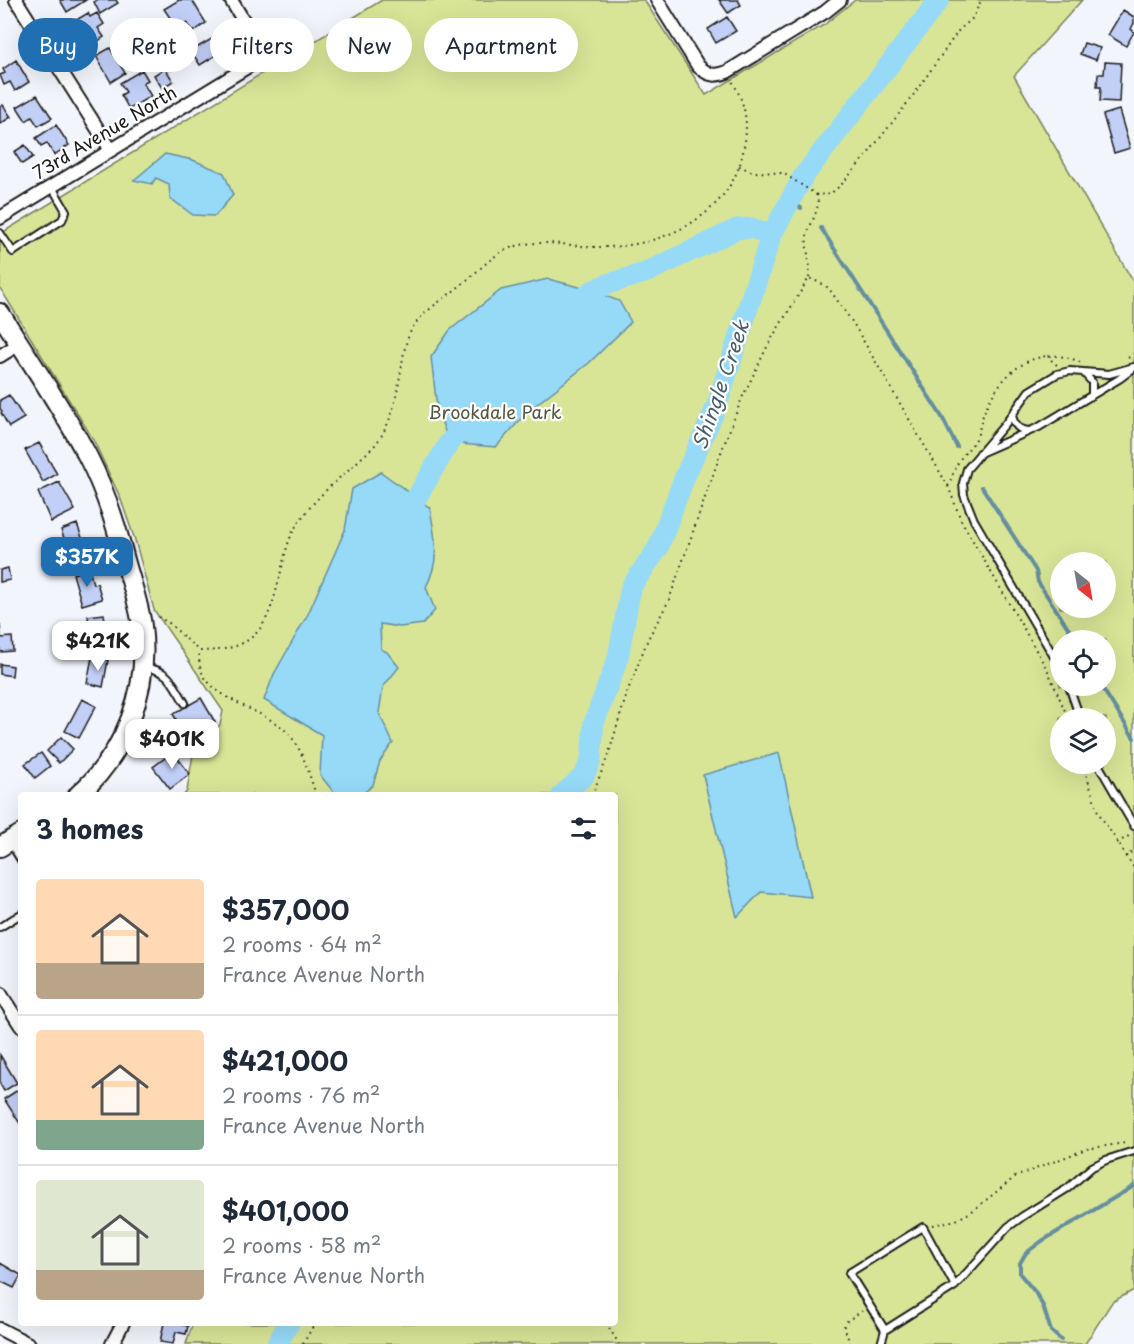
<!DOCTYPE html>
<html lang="en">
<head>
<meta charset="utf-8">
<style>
  :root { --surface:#fff; --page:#f2f2f3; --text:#1f2937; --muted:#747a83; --line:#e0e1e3; --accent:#1f6fb2 }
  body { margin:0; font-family:"Playpen Sans",sans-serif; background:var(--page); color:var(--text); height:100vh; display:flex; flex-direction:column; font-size:22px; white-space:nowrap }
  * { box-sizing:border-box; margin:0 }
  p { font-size:20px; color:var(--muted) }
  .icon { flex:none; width:33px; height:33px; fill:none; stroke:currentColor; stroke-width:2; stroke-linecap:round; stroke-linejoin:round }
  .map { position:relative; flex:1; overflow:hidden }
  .panel { position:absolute; left:18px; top:792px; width:600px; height:534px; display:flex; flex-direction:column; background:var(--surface); border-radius:6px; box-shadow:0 6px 24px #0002 }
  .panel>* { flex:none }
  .guide { position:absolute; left:18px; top:18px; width:600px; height:54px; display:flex; gap:12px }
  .needle { width:39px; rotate:149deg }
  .tools { position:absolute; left:1050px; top:552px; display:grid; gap:12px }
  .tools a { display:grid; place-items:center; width:66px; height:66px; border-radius:50%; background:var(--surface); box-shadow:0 6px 24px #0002; font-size:30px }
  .price { position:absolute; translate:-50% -51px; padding:0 14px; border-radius:12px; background:#fff; color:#222; font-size:20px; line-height:39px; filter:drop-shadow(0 2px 3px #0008) }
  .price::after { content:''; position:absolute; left:50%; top:36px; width:18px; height:14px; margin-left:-9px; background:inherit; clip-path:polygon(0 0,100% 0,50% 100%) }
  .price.on { background:var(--accent); color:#fff }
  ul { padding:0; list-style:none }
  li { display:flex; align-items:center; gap:18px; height:150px; padding:0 18px }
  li+li { border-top:2px solid var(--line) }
  li span { display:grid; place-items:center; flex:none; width:168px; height:120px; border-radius:6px; color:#555 }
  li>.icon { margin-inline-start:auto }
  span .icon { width:72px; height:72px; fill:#fffc; stroke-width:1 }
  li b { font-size:26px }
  h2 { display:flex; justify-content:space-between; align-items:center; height:72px; padding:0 18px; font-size:26px }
  .pill { padding:0 21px; border-radius:27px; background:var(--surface); box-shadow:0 6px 24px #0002; font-size:21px; line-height:54px }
  .pill.on { background:var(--accent); color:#fff }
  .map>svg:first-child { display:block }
</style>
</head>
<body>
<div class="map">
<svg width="1134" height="1344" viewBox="0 0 1134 1344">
  <rect width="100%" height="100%" fill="#f3f5fd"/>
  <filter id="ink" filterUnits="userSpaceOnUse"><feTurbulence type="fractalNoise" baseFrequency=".0167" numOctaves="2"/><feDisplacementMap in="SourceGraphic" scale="12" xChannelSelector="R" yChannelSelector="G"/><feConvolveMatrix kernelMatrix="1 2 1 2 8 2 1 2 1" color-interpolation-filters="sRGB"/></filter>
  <g filter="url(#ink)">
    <path fill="#d8e597" stroke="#7a805a" stroke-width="1.5" fill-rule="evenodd" d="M382 0H644L706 95 824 25 855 0H1082L1014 76 1134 283V1290L1112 1302 1085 1344H186L193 1323H615V795H184L187 791 193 754 220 725 223 711 154 610 135 540 120 497 93 439 0 288V234ZM1060 562H1106V608H1060ZM1060 640H1106V686H1060ZM1060 718H1106V764H1060Z"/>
    <path fill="#96daf8" stroke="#658ea0" stroke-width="1.5" d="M165 154 193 160 224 173 233 195 215 216 193 215 170 198 169 184 156 178 152 184 134 180Z
      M548 279 587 289 619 301 631 322 589 363 528 411 496 447 449 443 437 408 431 357 450 330 501 290Z
      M381 472 430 508C435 539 441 558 426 587L435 610 423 624 400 627 380 624 381 649 387 652 399 667 383 687 379 713 393 743 380 761 373 785 361 795H336L320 775 322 735 264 700 274 674 308 614 345 530 352 489Z
      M779 753 811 897 761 892 737 917 703 775Z"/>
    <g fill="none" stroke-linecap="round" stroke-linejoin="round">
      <path stroke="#658ea0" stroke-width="4" d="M789 199 801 208
        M821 228 942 417 957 447
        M982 487 1036 571 1038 582 1076 640
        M1101 686 1134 738
        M1061 1340 1051 1331 1043 1306 1035 1292 1020 1274V1263L1026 1253 1042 1241 1134 1186"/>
      <path stroke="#96daf8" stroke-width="21" d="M571 309 592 291 607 284 645 273 737 229 752 228 771 236
        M402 522 449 443 467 423
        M562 795 584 776 591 760 594 723 618 658 631 587 658 548 685 476 716 408 771 236 803 177 939 0
        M277 1344 289 1323"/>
    </g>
    <path fill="#c2cff6" stroke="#1c1c1c" stroke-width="1.5" d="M60 0H86L67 12Z
      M97 0H116L118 3 100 14 94 2Z
      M179 0H192L206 23 193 32 187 23 173 32 166 22 171 19 164 9Z
      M719 0H738L741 5 728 13Z
      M1123 10 1134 17V23L1131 29 1134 32 1126 46 1108 35Z
      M88 13 90 17 97 13 104 24 98 28 104 37 89 47 73 22Z
      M727 17 736 31 716 43 708 29Z
      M136 23 141 30 136 33 139 38 127 46 119 34Z
      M215 37 223 51 200 65 191 51Z
      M1084 43 1100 48 1096 60 1080 54Z
      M110 48 125 73 111 82 96 56Z
      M175 50 182 63 171 70 163 58Z
      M16 60 29 82 15 91 10 82 4 85 0 75 5 73 3 69Z
      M1105 62 1121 63 1119 102 1100 101 1101 87H1097L1098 74H1104Z
      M165 68 173 81 162 88 154 75Z
      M142 70 148 80 143 83 151 96 129 109 121 95 126 92 120 83Z
      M37 95 52 118 38 126 32 117 26 121 17 107Z
      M3 105 11 117 0 124V107Z
      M1119 110 1130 148 1114 153 1103 115Z
      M56 125 69 145 54 155 47 143 41 146 36 138Z
      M25 145 33 157 22 164 14 152Z
      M9 395 24 418 9 427 1 413 2 412 0 408V400Z
      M39 443 57 474 43 482 25 450Z
      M59 482 75 510 51 522 38 492Z
      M77 524 88 554 72 560 61 530Z
      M8 568 10 580 0 582V570Z
      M89 569 93 584 97 583 102 599 82 605 73 574Z
      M104 614 109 646 86 649 85 639 91 638 88 616Z
      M0 624 1 638 12 637 13 651 0 652Z
      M92 657 108 660 103 687 87 683Z
      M0 664 13 666 12 676 0 674Z
      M201 698 215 722 187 738 173 714Z
      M82 699 96 706 79 738 65 731Z
      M61 737 73 749 59 763 47 751Z
      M173 752 190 774 170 789 153 767Z
      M41 753 50 766 35 778 25 764Z
      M0 1055 17 1083 4 1091 0 1084Z
      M21 1088V1125L4 1099Z
      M0 1263 21 1275 14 1288 0 1281Z
      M164 1323H183V1325L188 1326 186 1334 176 1332 173 1344 160 1342Z"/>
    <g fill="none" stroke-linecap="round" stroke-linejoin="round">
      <g stroke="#1c1c1c" stroke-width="10">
        <path id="lane" d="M0 233 13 252 62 220 66 211 52 187
          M1084 373 1092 382V395
          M1012 415C1014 425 1018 430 1029 431
          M980 453 1039 427 1119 379 1131 370
          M143 667C171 671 171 681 185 703
          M1060 667 974 520 964 495 963 483 967 469 1006 423 1029 391 1057 374 1070 371 1109 374 1134 367
          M1069 686 1080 718
          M1098 764 1134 826
          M11 844 21 860
          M0 927 21 914
          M885 1330 955 1286
          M881 1344 885 1330 849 1273 923 1227 955 1286 1008 1227 1023 1216 1068 1188 1092 1167 1106 1160 1134 1151"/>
      </g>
      <g stroke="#1c1c1c" stroke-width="16">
        <path id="street" d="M16 0 111 150
          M657 0 698 66C708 75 714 77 727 72L825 12 840 0
          M0 218 249 66 256 57 257 43 231 0
          M0 356 19 344
          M0 993 21 1026
          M0 1329 29 1344
          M112 1344 123 1323"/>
      </g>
      <g stroke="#1c1c1c" stroke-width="22">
        <path id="secondary" d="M0 313C29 360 62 407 88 457 105 490 116 524 125 560 131 582 139 604 142 626 150 689 125 754 78 795
          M0 847 21 834"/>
      </g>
      <path stroke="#1c1c1c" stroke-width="2" stroke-dasharray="1.5 4.5" stroke-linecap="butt" d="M739 166 753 172 783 173 817 195 830 194 841 185 867 155 912 97 959 30 973 18 981 0
        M809 278C812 263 805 251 807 236 810 222 821 210 817 195
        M1048 355 1050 359 1058 366
        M1128 358 1134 354
        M948 486C952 478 954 469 959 461 964 453 971 447 976 439 980 430 981 418 986 408 1003 370 1038 343 1080 362
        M158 617 169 623 199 651
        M1083 764 1098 812 1134 868
        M316 795C309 774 303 749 287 732 265 710 212 700 201 670 199 664 199 657 199 651 262 651 269 622 282 567 285 554 288 540 295 528 315 495 349 471 375 445 394 421 397 393 402 364 404 352 406 339 412 329 422 312 441 301 456 289 469 279 481 267 494 257 526 233 565 247 600 247 656 248 721 221 740 164 749 132 749 109 732 81
        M592 795 608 756 628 690 648 639 669 600 720 455 742 398 770 341 809 278 825 285 830 290 853 323 948 486 961 520 1048 671 1068 718
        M1117 843 1132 834
        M1125 857 1134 851
        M933 1225 956 1220 971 1212 1015 1177 1086 1149 1125 1143
        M606 1323 619 1344
        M303 1344 315 1323
        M850 1344 844 1326 847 1321 862 1311"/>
      <use href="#lane" stroke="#fff" stroke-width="6"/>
      <use href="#street" stroke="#fff" stroke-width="12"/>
      <use href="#secondary" stroke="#fff" stroke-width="18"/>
    </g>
  </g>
  <g text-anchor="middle" stroke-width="4.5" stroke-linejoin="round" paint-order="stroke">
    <g font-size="18" fill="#1c1c1c" stroke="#fff">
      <text transform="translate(105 133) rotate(-31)" y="6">73rd Avenue North</text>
    </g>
    <g font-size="18" fill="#545841" stroke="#fff">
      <text x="495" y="419">Brookdale Park</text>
    </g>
    <g font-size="20" font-style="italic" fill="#475e69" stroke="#fff">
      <text transform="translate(721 385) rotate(-71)" y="7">Shingle Creek</text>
    </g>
  </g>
</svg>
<div class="tools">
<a><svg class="needle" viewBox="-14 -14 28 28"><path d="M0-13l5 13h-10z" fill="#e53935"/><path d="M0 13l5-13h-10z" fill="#747a83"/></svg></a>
<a><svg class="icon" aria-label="locate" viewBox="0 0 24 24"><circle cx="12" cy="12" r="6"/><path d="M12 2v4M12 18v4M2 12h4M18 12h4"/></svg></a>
<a><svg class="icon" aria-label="layers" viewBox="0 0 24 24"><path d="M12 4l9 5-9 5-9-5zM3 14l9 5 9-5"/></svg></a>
</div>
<b class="price on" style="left:87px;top:588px">$357K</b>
<b class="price" style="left:98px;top:672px">$421K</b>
<b class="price" style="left:172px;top:770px">$401K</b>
<div class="guide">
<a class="pill on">Buy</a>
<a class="pill">Rent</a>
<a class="pill">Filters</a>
<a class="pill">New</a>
<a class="pill">Apartment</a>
</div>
<section class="panel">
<h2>3 homes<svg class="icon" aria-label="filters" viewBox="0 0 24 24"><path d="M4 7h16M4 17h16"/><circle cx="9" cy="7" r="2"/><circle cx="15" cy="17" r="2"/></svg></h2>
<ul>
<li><span style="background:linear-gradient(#ffd9b3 70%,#b9a48a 0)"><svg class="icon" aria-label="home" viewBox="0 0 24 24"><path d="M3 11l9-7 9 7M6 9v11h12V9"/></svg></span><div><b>$357,000</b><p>2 rooms · 64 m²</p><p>France Avenue North</p></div></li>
<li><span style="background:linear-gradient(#ffd9b3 75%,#7fa58c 0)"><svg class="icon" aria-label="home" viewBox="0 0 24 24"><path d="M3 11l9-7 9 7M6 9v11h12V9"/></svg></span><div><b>$421,000</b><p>2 rooms · 76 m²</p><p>France Avenue North</p></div></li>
<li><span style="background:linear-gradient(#dfe7d0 75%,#b9a48a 0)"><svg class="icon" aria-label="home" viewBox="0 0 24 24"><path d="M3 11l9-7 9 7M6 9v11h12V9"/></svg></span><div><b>$401,000</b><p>2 rooms · 58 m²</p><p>France Avenue North</p></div></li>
</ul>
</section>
</div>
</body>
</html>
